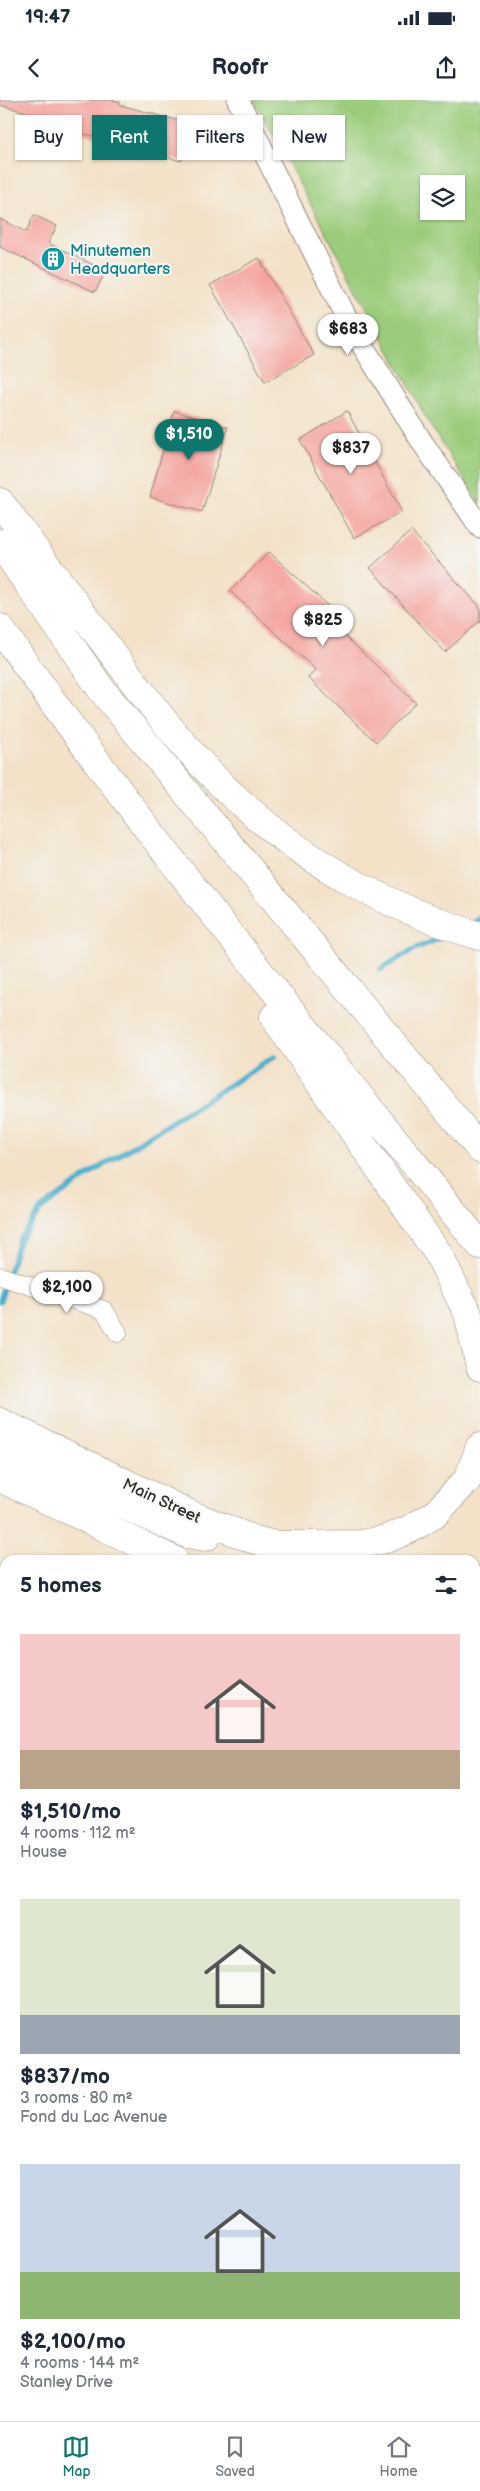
<!DOCTYPE html>
<html lang="en">
<head>
<meta charset="utf-8">
<style>
  :root { --surface:#fff; --page:#f2f2f3; --text:#1f2937; --muted:#747a83; --line:#e0e1e3; --accent:#0f766e }
  body { margin:0; font-family:"Balsamiq Sans",sans-serif; background:var(--page); color:var(--text); height:100vh; display:flex; flex-direction:column; font-size:19px; white-space:nowrap }
  * { box-sizing:border-box; margin:0 }
  p { font-size:16px; color:var(--muted) }
  .icon { flex:none; width:28px; height:28px; fill:none; stroke:currentColor; stroke-width:2; stroke-linecap:round; stroke-linejoin:round }
  .map { position:relative; flex:1; overflow:hidden }
  .sheet { position:absolute; left:0px; top:1455px; width:480px; height:866px; display:flex; flex-direction:column; background:var(--surface); border-radius:15px 15px 0 0; box-shadow:0 1px 4px #0004 }
  .sheet>* { flex:none }
  .hud { position:absolute; left:15px; top:15px; width:450px; height:45px; display:flex; gap:10px }
  .buttons { position:absolute; left:420px; top:75px; display:grid; gap:10px }
  .buttons a { display:grid; place-items:center; width:45px; height:45px; border-radius:0px; background:var(--surface); box-shadow:0 1px 4px #0004; font-size:25px }
  .price { position:absolute; translate:-50% -42px; padding:0 11px; border-radius:18px; background:#fff; color:#222; font-size:16px; line-height:32px; filter:drop-shadow(0 1px 2px #0008) }
  .price::after { content:''; position:absolute; left:50%; top:30px; width:15px; height:11px; margin-left:-8px; background:inherit; clip-path:polygon(0 0,100% 0,50% 100%) }
  .price.on { background:var(--accent); color:#fff }
  ul { padding:0; list-style:none }
  li { display:grid; align-content:center; gap:10px; height:265px; padding:0 20px }
  li span { display:grid; place-items:center; height:155px; border-radius:0px; color:#555 }
  li>.icon { margin-inline-start:auto }
  span .icon { width:90px; height:90px; fill:#fffc; stroke-width:1 }
  li b { font-size:21px }
  h2 { display:flex; justify-content:space-between; align-items:center; height:60px; padding:0 20px; font-size:21px }
  .pill { padding:0 18px; border-radius:0px; background:var(--surface); box-shadow:0 1px 4px #0004; font-size:18px; line-height:45px }
  .pill.on { background:var(--accent); color:#fff }
  .status { display:flex; justify-content:space-between; align-items:center; height:35px; padding:0 25px; background:var(--surface); direction:ltr }
  .status svg { height:14px; fill:currentColor }
  header { display:flex; justify-content:space-between; align-items:center; height:65px; padding:0 20px; background:var(--surface); font-size:22px; font-weight:600 }
  .menu { display:flex; justify-content:space-around; align-items:center; height:70px; border-top:1px solid var(--line); background:var(--surface); font-size:14px; color:var(--muted) }
  .menu a { display:grid; justify-items:center; gap:2px }
  .menu .on { color:var(--accent) }
  .map>svg:first-child { display:block }
</style>
</head>
<body>
<div class="status"><b>19:47</b><svg viewBox="0 0 49 12"><path d="M0 12V9h3v3zM5 12V6h3v6zM10 12V3h3v9zM15 12V0h3v12zM26 1h20v11H26zM47 4h2v5h-2z"/></svg></div>
<header><svg class="icon" aria-label="back" viewBox="0 0 24 24"><path d="M15 5l-7 7 7 7"/></svg>Roofr<svg class="icon" aria-label="share" viewBox="0 0 24 24"><path d="M12 15V3M7 8l5-5 5 5M5 13v7h14v-7"/></svg></header>
<div class="map">
<svg width="480" height="2321" viewBox="0 0 480 2321">
  <rect width="100%" height="100%" fill="#f6f6f2"/>
  <filter id="ink" filterUnits="userSpaceOnUse"><feTurbulence type="fractalNoise" baseFrequency=".02" numOctaves="2"/><feDisplacementMap in="SourceGraphic" scale="10" xChannelSelector="R" yChannelSelector="G"/><feConvolveMatrix kernelMatrix="1 2 1 2 8 2 1 2 1" color-interpolation-filters="sRGB"/></filter>
  <filter id="wash" filterUnits="userSpaceOnUse"><feTurbulence type="fractalNoise" baseFrequency=".0096" numOctaves="4" result="noise"/><feDisplacementMap in="SourceGraphic" scale="20" xChannelSelector="R" yChannelSelector="G"/><feGaussianBlur stdDeviation="1.12" result="paint"/><feColorMatrix in="noise" values="0 0 0 0 0 0 0 0 0 0 0 0 0 0 0 0 0 1.4 0 .05"/><feComposite in="paint" operator="in"/></filter>
  <g filter="url(#wash)">
    <rect width="100%" height="100%" fill="#f3e1c8"/>
    <path fill="#9bcc7c" stroke="#637c54" fill-rule="evenodd" d="M254 0H480V404L430 325ZM429 84H456V111H429Z"/>
    <g fill="none" stroke-linecap="round" stroke-linejoin="round">
      <path stroke="#4cafcb" stroke-width="5.5" d="M470 825 480 818
        M381 869 412 850 448 835
        M0 1201 19 1140 41 1109 94 1071 275 956"/>
    </g>
    <g id="blocks">
      <path fill="#f5a19c" d="M0 0H112L120 2V5L187 23 183 38 187 39 181 61 166 57 167 53 97 34 96 37 82 33 83 30 56 22 57 20 0 5Z
        M34 115 57 126 48 143 106 171 95 192 0 147V119L26 132Z
        M259 158 314 255 265 282 210 185Z
        M174 311 228 327 202 412 150 397Z
        M347 311 402 412 354 438 300 340Z
        M411 431 480 507V521L445 552 370 468Z
        M269 452 338 515 331 523 416 603 376 642 308 578 316 570 230 491Z"/>
    </g>
  </g>
  <g filter="url(#ink)">
    <use href="#blocks" fill-opacity="0" stroke="#8f867a" stroke-width="1"/>
    <g fill="none" stroke-linecap="round" stroke-linejoin="round">
      <g stroke="#8f867a" stroke-width="19">
        <path id="minor" d="M0 1176 104 1210 118 1233
          M0 1956 5 1958
          M475 2102 480 2104"/>
      </g>
      <g stroke="#8f867a" stroke-width="23">
        <path id="tertiary" d="M238 0 351 227 422 342 480 427"/>
      </g>
      <g stroke="#8f867a" stroke-width="29">
        <path id="primary" d="M0 1322 192 1415 252 1439 331 1460
          M0 1349 187 1434 206 1437
          M0 1378 174 1460
          M475 1481H480
          M475 1529H480"/>
      </g>
      <g stroke="#8f867a" stroke-width="29">
        <path id="motorway" d="M0 402C35 450 71 497 106 545 147 600 189 657 241 703 308 764 393 810 480 836
          M0 443 101 589 480 1049
          M0 528C150 742 316 942 480 1145
          M274 917 439 1155 468 1214 480 1267
          M280 1445 362 1444 386 1439 410 1429 434 1415 468 1379 480 1347
          M475 1573 480 1577"/>
      </g>
      <use href="#minor" stroke="#fff" stroke-width="18"/>
      <use href="#tertiary" stroke="#fff" stroke-width="21"/>
      <use href="#primary" stroke="#fff" stroke-width="28"/>
      <use href="#motorway" stroke="#fff" stroke-width="28"/>
    </g>
  </g>
  <defs>
    <g id="building-disc" transform="scale(1.25)"><circle r="9.5" fill="#0f9aa8" stroke="#f6f6f2"/><path d="M-4-6H4V6H1V3H-1V6H-4ZM-2.5-4.3h1.7v1.8h-1.7ZM.8-4.3h1.7v1.8H.8ZM-2.5-1h1.7V.8h-1.7ZM.8-1h1.7V.8H.8Z" fill="#fff"/></g>
  </defs>
  <g fill-rule="evenodd">
    <use href="#building-disc" x="53" y="159"/>
  </g>
  <g text-anchor="middle" stroke-width="4" stroke-linejoin="round" paint-order="stroke">
    <g font-size="16" fill="#0d838f" stroke="#f6f6f2" text-anchor="start">
      <text x="70" y="156">Minutemen<tspan x="70" dy="18">Headquarters</tspan></text>
    </g>
    <g font-size="16" fill="#2b2b2b" stroke="#f6f6f2">
      <text transform="translate(162 1400) rotate(25)" y="6">Main Street</text>
    </g>
  </g>
</svg>
<div class="buttons">
<a><svg class="icon" aria-label="layers" viewBox="0 0 24 24"><path d="M12 4l9 5-9 5-9-5zM3 14l9 5 9-5"/></svg></a>
</div>
<b class="price" style="left:348px;top:256px">$683</b>
<b class="price on" style="left:189px;top:361px">$1,510</b>
<b class="price" style="left:351px;top:375px">$837</b>
<b class="price" style="left:323px;top:547px">$825</b>
<b class="price" style="left:67px;top:1214px">$2,100</b>
<div class="hud">
<a class="pill">Buy</a>
<a class="pill on">Rent</a>
<a class="pill">Filters</a>
<a class="pill">New</a>
</div>
<section class="sheet">
<h2>5 homes<svg class="icon" aria-label="filters" viewBox="0 0 24 24"><path d="M4 7h16M4 17h16"/><circle cx="9" cy="7" r="2"/><circle cx="15" cy="17" r="2"/></svg></h2>
<ul>
<li><span style="background:linear-gradient(#f6c9c9 75%,#b9a48a 0)"><svg class="icon" aria-label="home" viewBox="0 0 24 24"><path d="M3 11l9-7 9 7M6 9v11h12V9"/></svg></span><div><b>$1,510/mo</b><p>4 rooms · 112 m²</p><p>House</p></div></li>
<li><span style="background:linear-gradient(#dfe7d0 75%,#9aa5b1 0)"><svg class="icon" aria-label="home" viewBox="0 0 24 24"><path d="M3 11l9-7 9 7M6 9v11h12V9"/></svg></span><div><b>$837/mo</b><p>3 rooms · 80 m²</p><p>Fond du Lac Avenue</p></div></li>
<li><span style="background:linear-gradient(#c9d6e8 70%,#8fb573 0)"><svg class="icon" aria-label="home" viewBox="0 0 24 24"><path d="M3 11l9-7 9 7M6 9v11h12V9"/></svg></span><div><b>$2,100/mo</b><p>4 rooms · 144 m²</p><p>Stanley Drive</p></div></li>
</ul>
</section>
</div>
<nav class="menu">
<a class="on"><svg class="icon" aria-label="map" viewBox="0 0 24 24"><path d="M3 6l6-2 6 2 6-2v14l-6 2-6-2-6 2zM9 4v14M15 6v14"/></svg>Map</a>
<a><svg class="icon" aria-label="saved" viewBox="0 0 24 24"><path d="M7 4h10v16l-5-4-5 4z"/></svg>Saved</a>
<a><svg class="icon" aria-label="home" viewBox="0 0 24 24"><path d="M3 11l9-7 9 7M6 9v11h12V9"/></svg>Home</a>
</nav>
</body>
</html>
